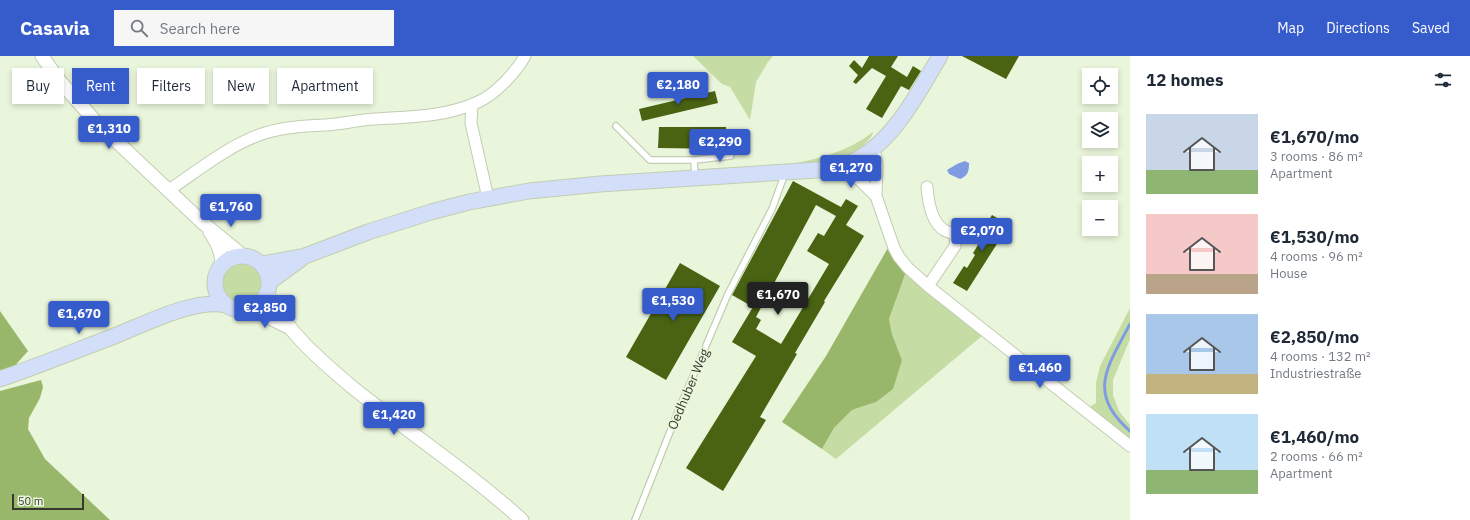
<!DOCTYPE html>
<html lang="en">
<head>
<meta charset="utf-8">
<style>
  :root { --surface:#fff; --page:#f6f6f7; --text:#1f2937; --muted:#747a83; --accent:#365bcb }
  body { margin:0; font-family:"IBM Plex Sans",sans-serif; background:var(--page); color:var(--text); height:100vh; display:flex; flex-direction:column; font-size:15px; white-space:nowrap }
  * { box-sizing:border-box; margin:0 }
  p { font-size:13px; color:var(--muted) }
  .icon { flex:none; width:22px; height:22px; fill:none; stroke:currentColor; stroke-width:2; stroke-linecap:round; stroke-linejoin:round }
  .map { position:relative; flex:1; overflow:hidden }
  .side { display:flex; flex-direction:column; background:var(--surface); width:340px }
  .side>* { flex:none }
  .banner { position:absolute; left:12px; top:12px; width:380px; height:36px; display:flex; gap:8px }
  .fabs { position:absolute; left:1082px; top:12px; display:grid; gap:8px }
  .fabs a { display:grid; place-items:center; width:36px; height:36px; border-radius:0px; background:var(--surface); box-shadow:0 2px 6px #0003; font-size:20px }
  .scale { position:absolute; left:12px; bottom:10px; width:72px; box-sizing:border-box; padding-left:4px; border:2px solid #34382e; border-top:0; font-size:11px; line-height:14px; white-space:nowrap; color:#34382e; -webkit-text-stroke:3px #eaf6db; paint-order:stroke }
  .price { position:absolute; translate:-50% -34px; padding:0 9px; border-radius:4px; background:var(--accent); color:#fff; font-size:13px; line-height:26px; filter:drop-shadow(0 1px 2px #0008) }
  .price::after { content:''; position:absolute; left:50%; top:24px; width:12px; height:9px; margin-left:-6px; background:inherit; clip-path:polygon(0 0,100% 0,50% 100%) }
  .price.selected { background:#222; color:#fff }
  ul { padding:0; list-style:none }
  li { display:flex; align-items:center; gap:12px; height:100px; padding:0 16px }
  li span { display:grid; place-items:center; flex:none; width:112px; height:80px; border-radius:0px; color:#555 }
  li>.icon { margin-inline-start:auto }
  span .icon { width:48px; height:48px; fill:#fffc; stroke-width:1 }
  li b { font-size:17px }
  h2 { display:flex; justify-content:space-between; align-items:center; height:48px; padding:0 16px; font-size:17px }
  .chip { padding:0 14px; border-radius:0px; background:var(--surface); box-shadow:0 2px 6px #0003; font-size:14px; line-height:36px }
  .chip.selected { background:var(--accent); color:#fff }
  header { display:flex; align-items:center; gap:24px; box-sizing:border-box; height:56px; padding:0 20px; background:var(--accent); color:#fff }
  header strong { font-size:19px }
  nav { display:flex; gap:22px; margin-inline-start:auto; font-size:14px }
  .search { width:280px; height:36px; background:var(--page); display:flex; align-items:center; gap:10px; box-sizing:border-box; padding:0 14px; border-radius:0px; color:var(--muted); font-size:15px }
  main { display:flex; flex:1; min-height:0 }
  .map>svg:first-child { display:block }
</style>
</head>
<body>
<header>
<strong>Casavia</strong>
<div class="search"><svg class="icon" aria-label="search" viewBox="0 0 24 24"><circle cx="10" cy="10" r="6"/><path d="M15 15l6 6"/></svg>Search here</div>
<nav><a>Map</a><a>Directions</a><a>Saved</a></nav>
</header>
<main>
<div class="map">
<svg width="1130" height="464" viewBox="0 0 1130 464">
  <rect width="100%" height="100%" fill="#eaf6db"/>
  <path fill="#c5dca4" d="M693 0H773L768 6 756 26 750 64 730 31 722 28Z
    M873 76 872 80 862 91 854 97 834 105 768 112C805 106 842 100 873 76Z
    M221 228a21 21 0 1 1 42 0a21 21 0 1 1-42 0Z
    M906 216 983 279 836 403 822 393 834 372 852 354 876 346 902 304 892 278 889 263Z
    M1130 252V283L1113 324V339L1119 355 1130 369V384L1090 351 1096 347V327L1100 310Z"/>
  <path fill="#99b76a" d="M889 190 906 216 889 263 892 278 902 304 893 333 876 346 852 354 834 372 822 393 782 366 826 300Z
    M0 255 28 295 11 314 0 318Z
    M41 324 43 331 40 342 29 362 28 373 45 403 110 464H0V335Z"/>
  <path fill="#7f9ce2" d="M965 105 969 107C969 115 968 120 960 123L949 118 947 114 957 108Z"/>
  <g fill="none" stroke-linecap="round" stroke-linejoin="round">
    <path stroke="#7f9ce2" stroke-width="3" d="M1130 268C1108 310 1086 337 1130 375"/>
  </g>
  <path fill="#496312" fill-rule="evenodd" d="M869 0H898L891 11 907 21 913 10 921 15 909 34 901 30 882 62 866 53 886 20 872 12 856 28 853 26 858 19 849 10 854 4 862 12Z
    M962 0H1019L1006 23Z
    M715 35 718 47 642 65 639 53Z
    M659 71H726V93L658 92Z
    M793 125 841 151 846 143 858 150 846 169 864 180 824 245 825 246 795 297 797 298 760 361 766 364 723 435 686 412 756 300 732 286 753 251 732 239ZM816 149 836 160 824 180 818 177 807 195 829 208 781 288 756 273 761 264 756 261Z
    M992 159 1009 169 967 235 953 227 964 210 967 212 975 199 973 197 983 181 980 179Z
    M680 207 720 230 666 324 626 301Z"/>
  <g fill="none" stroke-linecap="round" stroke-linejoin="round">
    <g stroke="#c2cdb3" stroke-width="8">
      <path id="service" d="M616 70 650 104H694L731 100
        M694 104 695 121
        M635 464 679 353 728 238 772 153 785 117"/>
    </g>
    <g stroke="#c2cdb3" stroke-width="13">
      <path id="minor" d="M472 48 471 67 488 142
        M874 92 877 109 876 140 894 192 899 201 908 212 928 230 1130 390
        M844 109 876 140
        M927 131C928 144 931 166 944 174 947 176 952 177 956 178L955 190 928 230
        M169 134C199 114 230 88 265 77 284 71 306 70 326 69 342 68 358 64 374 63 408 61 446 61 478 46 496 38 516 16 525 0"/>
    </g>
    <g stroke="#c2cdb3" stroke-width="15">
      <path id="tertiary" d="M42 0 58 23 96 66 203 167 242 199
        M210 176C217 186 222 196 222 208
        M267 237C286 275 320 304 352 331 408 376 469 416 522 464
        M251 252 286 270"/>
    </g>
    <g stroke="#c2cdb3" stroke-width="17">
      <path id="secondary" d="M215 227a27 27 0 1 1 54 0a27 27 0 1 1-54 0Z
        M262 208 305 200 368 176 431 156 469 146 529 135 600 128 817 114C829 113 841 111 852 106 893 87 918 37 940 0
        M269 226 301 203
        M0 323C38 310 75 295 112 281 143 269 194 242 226 249"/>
    </g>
    <use href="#service" stroke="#fff" stroke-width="5.5"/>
    <use href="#minor" stroke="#fff" stroke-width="11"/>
    <use href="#tertiary" stroke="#fff" stroke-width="13"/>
    <use href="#secondary" stroke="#d3def9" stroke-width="15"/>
  </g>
  <g text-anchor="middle" stroke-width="4" stroke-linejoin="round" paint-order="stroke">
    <g font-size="13" fill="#34382e" stroke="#eaf6db">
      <text transform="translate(688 333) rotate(-67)" y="5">Oedhuber Weg</text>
    </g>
  </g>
</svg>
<div class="fabs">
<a><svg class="icon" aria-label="locate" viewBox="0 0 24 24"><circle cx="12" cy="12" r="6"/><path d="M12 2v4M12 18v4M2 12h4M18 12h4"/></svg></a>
<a><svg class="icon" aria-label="layers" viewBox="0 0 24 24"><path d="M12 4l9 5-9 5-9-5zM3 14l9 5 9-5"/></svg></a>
<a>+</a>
<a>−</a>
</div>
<div class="scale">50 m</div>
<b class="price" style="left:678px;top:50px">€2,180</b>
<b class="price" style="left:109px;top:94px">€1,310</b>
<b class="price" style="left:720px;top:107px">€2,290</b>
<b class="price" style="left:851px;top:133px">€1,270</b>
<b class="price" style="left:231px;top:172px">€1,760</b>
<b class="price" style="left:982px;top:196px">€2,070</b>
<b class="price selected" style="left:778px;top:260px">€1,670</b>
<b class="price" style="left:673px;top:266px">€1,530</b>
<b class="price" style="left:265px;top:273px">€2,850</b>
<b class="price" style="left:79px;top:279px">€1,670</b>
<b class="price" style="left:1040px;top:333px">€1,460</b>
<b class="price" style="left:394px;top:380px">€1,420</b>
<div class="banner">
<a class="chip">Buy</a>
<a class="chip selected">Rent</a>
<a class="chip">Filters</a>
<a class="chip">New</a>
<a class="chip">Apartment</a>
</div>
</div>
<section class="side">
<h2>12 homes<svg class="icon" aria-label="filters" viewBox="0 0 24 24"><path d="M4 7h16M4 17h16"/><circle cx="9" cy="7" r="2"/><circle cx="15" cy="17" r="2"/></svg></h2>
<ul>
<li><span style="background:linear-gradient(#c9d6e8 70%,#8fb573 0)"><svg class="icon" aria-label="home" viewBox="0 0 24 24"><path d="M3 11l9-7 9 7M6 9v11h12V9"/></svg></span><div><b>€1,670/mo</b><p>3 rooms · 86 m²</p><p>Apartment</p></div></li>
<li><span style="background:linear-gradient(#f6c9c9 75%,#b9a48a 0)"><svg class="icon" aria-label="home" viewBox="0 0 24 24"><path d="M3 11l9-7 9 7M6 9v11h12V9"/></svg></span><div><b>€1,530/mo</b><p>4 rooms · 96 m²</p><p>House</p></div></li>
<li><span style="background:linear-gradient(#a9c7e8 75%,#c2b280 0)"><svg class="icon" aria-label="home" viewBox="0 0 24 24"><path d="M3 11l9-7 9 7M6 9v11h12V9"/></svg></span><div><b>€2,850/mo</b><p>4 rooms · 132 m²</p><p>Industriestraße</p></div></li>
<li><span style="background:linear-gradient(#bfe0f5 70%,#8fb573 0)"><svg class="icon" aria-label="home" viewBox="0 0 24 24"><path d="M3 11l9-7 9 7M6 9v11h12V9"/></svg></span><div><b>€1,460/mo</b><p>2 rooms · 66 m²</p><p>Apartment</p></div></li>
</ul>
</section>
</main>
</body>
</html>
